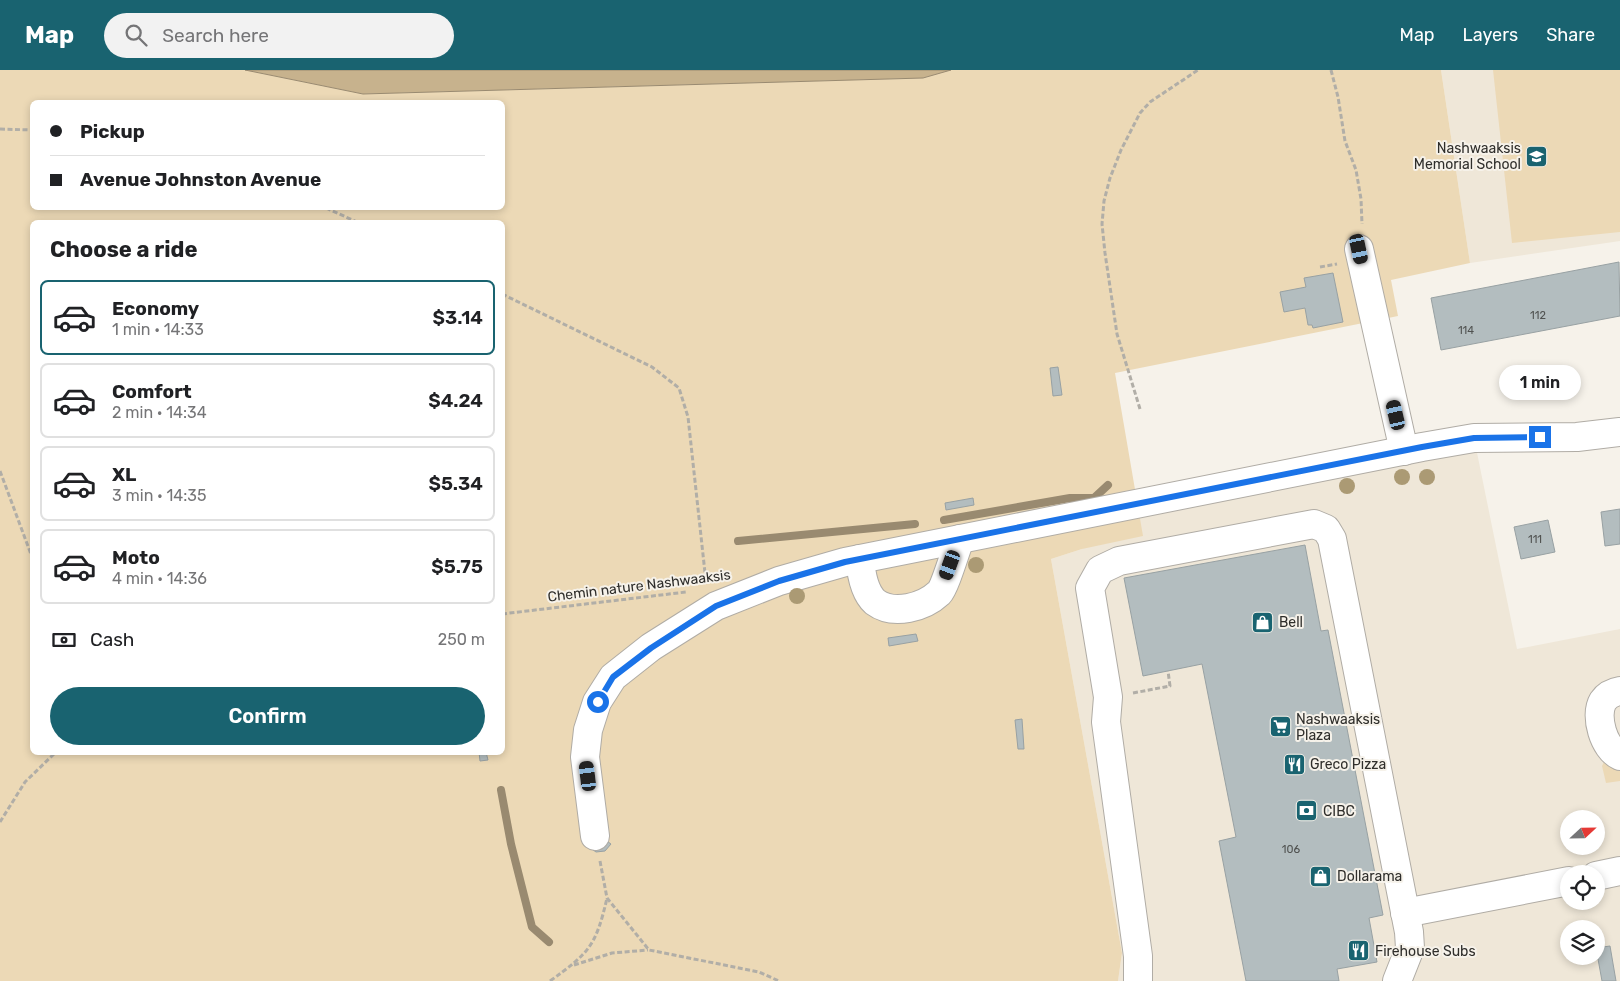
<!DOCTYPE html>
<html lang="en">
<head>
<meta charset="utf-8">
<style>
	:root { --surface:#fff; --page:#f2f2f2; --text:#202124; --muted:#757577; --line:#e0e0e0; --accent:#196370 }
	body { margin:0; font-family:Rubik,sans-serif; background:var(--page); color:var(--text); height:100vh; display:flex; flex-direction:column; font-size:19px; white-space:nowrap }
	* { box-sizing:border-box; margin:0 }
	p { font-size:16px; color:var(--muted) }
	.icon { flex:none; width:28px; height:28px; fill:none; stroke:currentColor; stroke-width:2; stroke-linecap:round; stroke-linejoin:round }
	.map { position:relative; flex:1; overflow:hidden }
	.side { position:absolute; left:30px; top:150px; width:475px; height:535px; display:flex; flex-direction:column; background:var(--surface); border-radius:8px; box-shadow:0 2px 8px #0003 }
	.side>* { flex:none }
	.top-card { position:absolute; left:30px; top:30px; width:475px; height:110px; border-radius:8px; box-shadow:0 2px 8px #0003; display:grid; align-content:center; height:110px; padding:0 20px; background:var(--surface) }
	.needle { width:32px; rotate:68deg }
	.controls { position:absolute; left:1560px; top:740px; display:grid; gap:10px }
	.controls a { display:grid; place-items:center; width:45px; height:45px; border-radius:50%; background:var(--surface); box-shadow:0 2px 8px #0003; font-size:25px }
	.end { position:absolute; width:22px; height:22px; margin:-11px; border:6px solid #1a73e8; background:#fff; box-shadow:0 0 0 2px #fff }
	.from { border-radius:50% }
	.bubble { position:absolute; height:35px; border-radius:18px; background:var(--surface); box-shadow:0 2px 8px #0003; font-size:16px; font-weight:600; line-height:35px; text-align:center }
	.car { position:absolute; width:15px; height:30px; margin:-15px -8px; border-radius:6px; box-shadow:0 0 4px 1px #0007; background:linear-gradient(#222 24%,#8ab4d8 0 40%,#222 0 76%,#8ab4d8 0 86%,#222 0) }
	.top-card b { display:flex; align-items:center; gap:18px; height:48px; font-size:19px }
	.top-card b+b { border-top:1px solid var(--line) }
	.top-card i { width:12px; height:12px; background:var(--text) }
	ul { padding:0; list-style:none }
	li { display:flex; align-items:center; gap:15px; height:75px; margin:0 10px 8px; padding:0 10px; border:2px solid var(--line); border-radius:8px }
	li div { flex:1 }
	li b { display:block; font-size:19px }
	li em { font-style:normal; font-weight:600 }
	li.active { border-color:var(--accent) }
	li>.icon { width:45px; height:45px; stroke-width:1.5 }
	h2 { padding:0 20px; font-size:22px; line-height:60px }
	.pay { display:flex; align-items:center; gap:12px; height:55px; padding:0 20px; font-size:19px }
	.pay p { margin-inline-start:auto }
	.cta { display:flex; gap:10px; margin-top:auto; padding:10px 20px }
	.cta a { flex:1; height:58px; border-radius:30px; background:var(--accent); color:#fff; font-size:20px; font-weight:600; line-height:58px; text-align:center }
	header { display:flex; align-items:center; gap:30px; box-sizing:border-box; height:70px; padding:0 25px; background:var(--accent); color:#fff }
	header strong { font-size:24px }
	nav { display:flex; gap:28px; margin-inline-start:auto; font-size:18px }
	.search { width:350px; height:45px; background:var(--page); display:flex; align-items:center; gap:12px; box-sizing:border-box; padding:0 18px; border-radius:28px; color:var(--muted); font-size:19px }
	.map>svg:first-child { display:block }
	.built { fill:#efe7d8; fill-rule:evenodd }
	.green { fill:#ecd9b6; fill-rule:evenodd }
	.water { fill:#c7b28d; stroke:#998a70 }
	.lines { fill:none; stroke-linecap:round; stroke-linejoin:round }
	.stream { stroke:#998a70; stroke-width:8 }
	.building { fill:#b3bdbf; stroke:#98a1a3 }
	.minor-casing { stroke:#b0aca5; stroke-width:30 }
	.path { stroke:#b1aea7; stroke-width:3; stroke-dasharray:5 2.5; stroke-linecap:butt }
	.minor { stroke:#fff; stroke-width:28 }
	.tree { fill:#ab9a74 }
	.route { stroke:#1a73e8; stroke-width:6 }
	.labels { text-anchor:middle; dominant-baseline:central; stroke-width:4; stroke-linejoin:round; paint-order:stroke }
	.number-label { font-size:11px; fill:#505250 }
	.poi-label { font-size:14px; fill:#2f2e2b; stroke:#f6f2ea; text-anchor:start }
	.street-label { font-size:14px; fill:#2f2e2b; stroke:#f6f2ea }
</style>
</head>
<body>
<header>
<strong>Map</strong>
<div class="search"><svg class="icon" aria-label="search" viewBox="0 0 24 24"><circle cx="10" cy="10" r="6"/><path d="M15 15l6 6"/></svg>Search here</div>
<nav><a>Map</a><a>Layers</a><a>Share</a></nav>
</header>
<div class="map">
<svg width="1620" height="911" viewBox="0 0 1620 911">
	<rect width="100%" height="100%" fill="#f6f2ea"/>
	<g class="built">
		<polygon points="1441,0 1620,0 1620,171 1470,193"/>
		<path d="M1474,368L1517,579L1620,559V911H1118L1122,883L1051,489L1082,479L1137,434ZM1569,749H1596V776H1569ZM1569,804H1596V831H1569ZM1569,859H1596V886H1569Z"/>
	</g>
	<g class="green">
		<path d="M0,0H245L363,24L923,8L951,0H1441L1470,193L1391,210L1398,246L1115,303L1143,466L1082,479L1051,489L1122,883L1118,911H0ZM32,32H502V138H32ZM32,152H502V682H32Z"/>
		<polygon points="1493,0 1620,0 1620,162 1512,173"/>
		<polygon points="1606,688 1620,694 1620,711 1606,713 1602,696"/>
	</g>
	<polygon class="water" points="245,0 951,0 923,8 363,24"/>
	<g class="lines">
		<g class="stream">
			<polyline points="944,450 1070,428 1094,428 1108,415"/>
			<polyline points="738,471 915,454"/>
			<polyline points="501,720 511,774 532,857 549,872"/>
		</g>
	</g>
	<g class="building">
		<polygon points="1619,192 1620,246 1441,280 1431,228"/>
		<polygon points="1333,203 1343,252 1313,258 1312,255 1308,255 1305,238 1284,242 1280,222 1306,217 1304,208"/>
		<polygon points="1058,297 1062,325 1053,326 1050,298"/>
		<polygon points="973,428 974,435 946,440 945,433"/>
		<polygon points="1620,439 1620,474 1605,476 1601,442"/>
		<polygon points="1548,450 1555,482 1521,489 1514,457"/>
		<polygon points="1305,475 1321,561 1328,560 1383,845 1369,848 1377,892 1337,899 1339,911 1246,911 1219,771 1236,767 1202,594 1143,606 1124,508"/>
		<polygon points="916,564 918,571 889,576 888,568"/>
		<polygon points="1022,649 1024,679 1018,679 1015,650"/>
		<polygon points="479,682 486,682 488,690 480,691"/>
		<polygon points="604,769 611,774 605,781 596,782 589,777"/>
		<polygon points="1610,876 1616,911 1602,911 1596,878"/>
	</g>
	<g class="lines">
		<defs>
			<g id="minor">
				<polyline points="1359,179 1404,381"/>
				<path d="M860,489C861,502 864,522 875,532C894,546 924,537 939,523C945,517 956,479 960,469"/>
				<path d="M1620,621C1614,622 1607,625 1603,631C1594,646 1604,679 1620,686"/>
				<polyline points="595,766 585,687 588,660 597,632 613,607 651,577 716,536 779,511 845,492 1422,377 1474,368 1577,367 1620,362"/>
				<polyline points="1596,806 1620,801"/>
				<polyline points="1405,843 1569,811"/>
				<polyline points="1138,911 1138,886 1106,652 1108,627 1090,518 1100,500 1119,491 1314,454 1326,459 1332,469 1409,862 1410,878 1397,911"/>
			</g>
		</defs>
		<use href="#minor" class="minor-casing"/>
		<g class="path">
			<polyline points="1331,0 1338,27 1345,71 1356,100 1361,129 1362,154"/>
			<polyline points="0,59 32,60"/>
			<polyline points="326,138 357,152"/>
			<polyline points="1320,197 1337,194"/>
			<polyline points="502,224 652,297 679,318 688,347 706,512"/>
			<polyline points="1140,339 1117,264 1105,183 1102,154 1104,131 1110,108 1121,80 1140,43 1150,32 1198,0"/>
			<polyline points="0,401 32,487"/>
			<polyline points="502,544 686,522"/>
			<polyline points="1133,623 1170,616 1168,601"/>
			<polyline points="0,752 25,712 56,682"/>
			<polyline points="600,791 607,828 649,880 759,902 779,911"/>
			<polyline points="574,895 612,883 648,880"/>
			<path d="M550,911C589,883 596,876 607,828"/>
		</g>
		<use href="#minor" class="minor"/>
	</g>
	<g class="tree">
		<circle cx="1402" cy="407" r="8"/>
		<circle cx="1427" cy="407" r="8"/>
		<circle cx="1347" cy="416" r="8"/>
		<circle cx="976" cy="495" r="8"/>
		<circle cx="797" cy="526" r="8"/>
	</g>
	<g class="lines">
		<polyline class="route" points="598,632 613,607 651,578 716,536 779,511 845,492 1422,377 1474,368 1540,367"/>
	</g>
	<defs>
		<symbol id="school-square" viewBox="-11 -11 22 22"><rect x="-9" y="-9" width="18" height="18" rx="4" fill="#196370" stroke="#f6f2ea"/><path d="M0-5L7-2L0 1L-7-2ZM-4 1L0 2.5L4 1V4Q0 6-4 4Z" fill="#fff"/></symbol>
		<symbol id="shop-square" viewBox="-11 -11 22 22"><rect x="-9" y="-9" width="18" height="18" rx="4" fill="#196370" stroke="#f6f2ea"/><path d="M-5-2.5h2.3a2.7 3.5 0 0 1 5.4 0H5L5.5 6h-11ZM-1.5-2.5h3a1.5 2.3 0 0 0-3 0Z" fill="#fff"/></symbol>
		<symbol id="supermarket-square" viewBox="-11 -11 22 22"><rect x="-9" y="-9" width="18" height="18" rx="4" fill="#196370" stroke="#f6f2ea"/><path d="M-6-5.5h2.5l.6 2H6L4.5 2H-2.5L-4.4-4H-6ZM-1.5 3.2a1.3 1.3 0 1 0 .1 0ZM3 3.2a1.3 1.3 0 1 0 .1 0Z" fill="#fff"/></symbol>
		<symbol id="restaurant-square" viewBox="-11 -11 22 22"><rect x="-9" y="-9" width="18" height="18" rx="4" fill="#196370" stroke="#f6f2ea"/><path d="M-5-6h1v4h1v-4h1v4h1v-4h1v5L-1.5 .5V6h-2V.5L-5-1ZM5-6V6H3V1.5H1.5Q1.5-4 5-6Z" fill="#fff"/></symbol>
		<symbol id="bank-square" viewBox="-11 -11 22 22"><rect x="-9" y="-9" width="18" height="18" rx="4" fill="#196370" stroke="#f6f2ea"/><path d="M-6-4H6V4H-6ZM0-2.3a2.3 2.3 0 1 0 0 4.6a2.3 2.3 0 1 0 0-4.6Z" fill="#fff"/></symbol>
	</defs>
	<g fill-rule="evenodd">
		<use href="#school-square" x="1524" y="74" width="25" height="25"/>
		<use href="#shop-square" x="1250" y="540" width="25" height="25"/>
		<use href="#supermarket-square" x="1268" y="644" width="25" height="25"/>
		<use href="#restaurant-square" x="1282" y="682" width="25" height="25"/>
		<use href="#bank-square" x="1294" y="728" width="25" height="25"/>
		<use href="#shop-square" x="1308" y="794" width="25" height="25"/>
		<use href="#restaurant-square" x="1346" y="868" width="25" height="25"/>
	</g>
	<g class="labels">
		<g class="number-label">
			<text x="1538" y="245">112</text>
			<text x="1466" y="260">114</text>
			<text x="1535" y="469">111</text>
			<text x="1291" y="779">106</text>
		</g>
		<g class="poi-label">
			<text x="1521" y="78" text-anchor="end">Nashwaaksis<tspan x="1521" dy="16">Memorial School</tspan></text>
			<text x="1279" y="552">Bell</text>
			<text x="1296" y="649">Nashwaaksis<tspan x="1296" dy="16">Plaza</tspan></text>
			<text x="1310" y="694">Greco Pizza</text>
			<text x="1323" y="741">CIBC</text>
			<text x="1337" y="806">Dollarama</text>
			<text x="1375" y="881">Firehouse Subs</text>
		</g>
		<g class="street-label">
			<text transform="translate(639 516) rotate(-7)">Chemin nature Nashwaaksis</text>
		</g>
	</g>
</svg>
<div class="controls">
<a><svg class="needle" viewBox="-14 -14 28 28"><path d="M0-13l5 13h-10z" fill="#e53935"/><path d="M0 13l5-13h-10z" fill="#757577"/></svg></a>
<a><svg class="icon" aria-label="locate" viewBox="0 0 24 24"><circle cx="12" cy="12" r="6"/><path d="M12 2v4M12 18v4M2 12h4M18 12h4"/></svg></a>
<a><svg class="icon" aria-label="layers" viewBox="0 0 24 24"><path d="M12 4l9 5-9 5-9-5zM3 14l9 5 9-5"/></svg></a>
</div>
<i class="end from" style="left:598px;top:632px"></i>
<i class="end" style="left:1540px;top:367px"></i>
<div class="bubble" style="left:1499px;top:295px;width:82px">1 min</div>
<i class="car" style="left:1359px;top:179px;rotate:168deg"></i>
<i class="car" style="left:1396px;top:345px;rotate:347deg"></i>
<i class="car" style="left:950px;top:495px;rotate:200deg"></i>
<i class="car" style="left:588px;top:706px;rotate:353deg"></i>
<div class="top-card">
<b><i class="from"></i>Pickup</b>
<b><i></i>Avenue Johnston Avenue</b>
</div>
<section class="side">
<h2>Choose a ride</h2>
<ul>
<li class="active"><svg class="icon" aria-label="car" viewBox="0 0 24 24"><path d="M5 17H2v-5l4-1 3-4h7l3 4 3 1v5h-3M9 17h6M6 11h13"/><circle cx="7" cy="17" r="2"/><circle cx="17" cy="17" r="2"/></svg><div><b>Economy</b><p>1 min · 14:33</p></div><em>$3.14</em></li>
<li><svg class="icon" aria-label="car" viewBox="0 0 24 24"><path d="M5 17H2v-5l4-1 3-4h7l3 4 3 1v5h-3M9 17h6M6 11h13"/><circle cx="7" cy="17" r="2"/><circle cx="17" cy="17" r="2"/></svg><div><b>Comfort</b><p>2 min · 14:34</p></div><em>$4.24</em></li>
<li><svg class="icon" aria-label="car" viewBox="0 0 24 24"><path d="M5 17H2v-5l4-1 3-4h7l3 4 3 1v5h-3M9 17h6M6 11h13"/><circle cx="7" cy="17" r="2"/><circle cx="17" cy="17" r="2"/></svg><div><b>XL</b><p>3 min · 14:35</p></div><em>$5.34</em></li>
<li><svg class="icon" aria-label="car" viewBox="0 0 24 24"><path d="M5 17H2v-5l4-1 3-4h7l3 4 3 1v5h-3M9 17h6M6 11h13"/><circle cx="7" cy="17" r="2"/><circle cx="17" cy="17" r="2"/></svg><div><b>Moto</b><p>4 min · 14:36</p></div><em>$5.75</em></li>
</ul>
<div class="pay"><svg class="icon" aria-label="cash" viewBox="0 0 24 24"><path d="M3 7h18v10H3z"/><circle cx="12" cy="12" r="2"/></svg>Cash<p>250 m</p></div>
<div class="cta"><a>Confirm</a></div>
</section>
</div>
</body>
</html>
